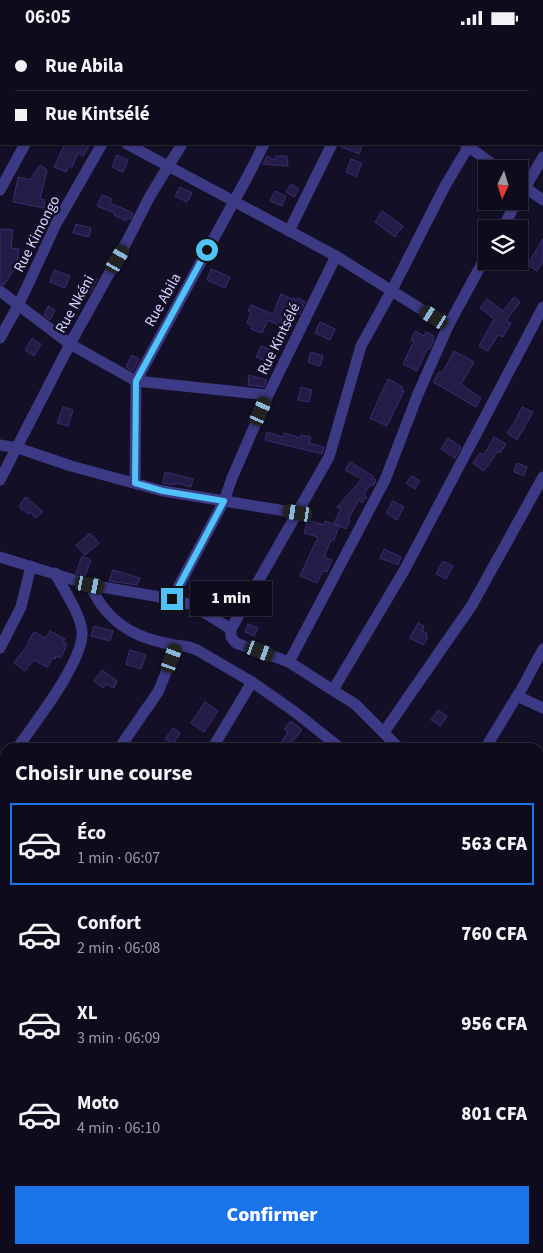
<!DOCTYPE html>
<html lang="fr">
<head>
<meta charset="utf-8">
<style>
	:root { --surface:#0e0b1c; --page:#1c1929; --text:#f1f3f6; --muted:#9b9ba3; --line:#2e2b3b; --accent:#1a73e8 }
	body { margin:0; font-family:"Source Sans 3",sans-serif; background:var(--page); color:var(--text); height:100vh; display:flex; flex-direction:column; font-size:19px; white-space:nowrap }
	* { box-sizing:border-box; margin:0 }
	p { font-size:16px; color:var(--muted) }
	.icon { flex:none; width:28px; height:28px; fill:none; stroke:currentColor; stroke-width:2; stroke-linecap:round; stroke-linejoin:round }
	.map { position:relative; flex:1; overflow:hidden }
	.details { position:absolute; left:0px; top:708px; width:544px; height:511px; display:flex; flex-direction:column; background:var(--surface); border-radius:15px 15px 0 0; box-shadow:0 1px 4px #0004,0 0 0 1px var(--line) }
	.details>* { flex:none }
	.top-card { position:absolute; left:0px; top:0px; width:544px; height:110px; box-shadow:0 1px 4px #0004,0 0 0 1px var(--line); display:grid; align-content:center; height:110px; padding:0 15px; background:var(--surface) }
	.needle { width:32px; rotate:184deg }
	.buttons { position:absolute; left:478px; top:125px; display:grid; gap:10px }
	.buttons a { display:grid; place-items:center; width:50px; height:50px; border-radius:0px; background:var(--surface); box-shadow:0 1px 4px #0004,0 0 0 1px var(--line); font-size:25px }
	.end { position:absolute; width:22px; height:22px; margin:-11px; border:6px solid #4fc3f7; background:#111; box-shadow:0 0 0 2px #111 }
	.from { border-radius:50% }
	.bubble { position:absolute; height:35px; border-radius:0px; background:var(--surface); box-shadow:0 1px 4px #0004,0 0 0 1px var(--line); font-size:16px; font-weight:800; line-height:35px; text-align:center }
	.car { position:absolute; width:15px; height:30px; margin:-15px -8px; border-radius:6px; box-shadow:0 0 4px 1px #0007; background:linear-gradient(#222 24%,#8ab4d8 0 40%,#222 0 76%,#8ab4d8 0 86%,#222 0) }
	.top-card b { display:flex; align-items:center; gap:18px; height:48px; font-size:19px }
	.top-card b+b { border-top:1px solid var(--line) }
	.top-card i { width:12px; height:12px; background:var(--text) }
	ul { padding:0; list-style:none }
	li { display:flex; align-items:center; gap:15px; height:82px; margin:0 10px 8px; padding:0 5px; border:2px solid transparent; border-radius:0px }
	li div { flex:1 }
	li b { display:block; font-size:19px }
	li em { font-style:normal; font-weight:800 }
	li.active { border-color:var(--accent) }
	li>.icon { width:45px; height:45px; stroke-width:1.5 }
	h2 { padding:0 15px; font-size:22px; line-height:60px }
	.cta { display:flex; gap:10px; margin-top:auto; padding:10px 15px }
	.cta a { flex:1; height:58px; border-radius:0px; background:var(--accent); color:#fff; font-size:20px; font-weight:800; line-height:58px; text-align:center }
	.status { display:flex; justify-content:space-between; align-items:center; height:35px; padding:0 25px; background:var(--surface); direction:ltr }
	.status svg { height:14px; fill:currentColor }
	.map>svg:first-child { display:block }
	.building { fill:#241b47; stroke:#3b2d73 }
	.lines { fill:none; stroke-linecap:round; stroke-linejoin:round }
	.street { stroke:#3d3a85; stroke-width:11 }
	.route { stroke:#4fc3f7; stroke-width:6 }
	.labels { text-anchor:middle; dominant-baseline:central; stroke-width:5; stroke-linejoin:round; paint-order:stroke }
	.street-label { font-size:15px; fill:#d9d4ff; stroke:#130f26 }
</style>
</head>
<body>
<div class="status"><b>06:05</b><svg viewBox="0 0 49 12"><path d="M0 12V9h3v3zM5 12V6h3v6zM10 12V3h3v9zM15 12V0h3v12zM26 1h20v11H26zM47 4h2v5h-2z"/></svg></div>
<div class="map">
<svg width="543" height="1218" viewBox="0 0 543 1218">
	<rect width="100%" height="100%" fill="#130f26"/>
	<g class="building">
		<polygon points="65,109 90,109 83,121 78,118 72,132 69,131 66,137 54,132"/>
		<polygon points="339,109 363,109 359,119 339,111"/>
		<polygon points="117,120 128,125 123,137 112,132"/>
		<polygon points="267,121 276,125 276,121 287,121 288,131 263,129"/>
		<polygon points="351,124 362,128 356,142 346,137"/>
		<polygon points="40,130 47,135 40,164 45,165 44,173 13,167 18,142 30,145"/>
		<polygon points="291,149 299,154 294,162 286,157"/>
		<polygon points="180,152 192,158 187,167 175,161"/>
		<polygon points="275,156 286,161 282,171 270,166"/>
		<polygon points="102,160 112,164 110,168 133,178 130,184 127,183 126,186 114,180 115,178 97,171"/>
		<polygon points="382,176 403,191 395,202 375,187"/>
		<polygon points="76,189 91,193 89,202 73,198"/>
		<polygon points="0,194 13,195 11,213 19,214 16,232 4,250 0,249"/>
		<polygon points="543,204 543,227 537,236 527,230"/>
		<polygon points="211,234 230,242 225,253 207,245"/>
		<polygon points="54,235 70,241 65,253 50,247"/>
		<polygon points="88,241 97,244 90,258 82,255"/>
		<polygon points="281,259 292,264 293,263 297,265 298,263 305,267 299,280 291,275 282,292 268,285 262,298 251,294 252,291 247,288 251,277 248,276 251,270 273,279"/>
		<polygon points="514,262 520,267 506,286 511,288 503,302 498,300 488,316 479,311 494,284 480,273 487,264 503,276"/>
		<polygon points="48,271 55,275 50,285 44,280"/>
		<polygon points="320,287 335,294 330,305 315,298"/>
		<polygon points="415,296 424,301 426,297 434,301 433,303 434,304 430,314 428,313 417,336 403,329 414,306 411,305"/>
		<polygon points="32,303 41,309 34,321 25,315"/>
		<polygon points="261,311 270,315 265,326 256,322"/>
		<polygon points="454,316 474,327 461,349 481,363 476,372 433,347 439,337 442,338"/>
		<polygon points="311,317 323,321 320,331 308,327"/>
		<polygon points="132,320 139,324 133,336 126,332"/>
		<polygon points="249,340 267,345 264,352 248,350"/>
		<polygon points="388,344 403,352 401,355 404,356 387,391 370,383"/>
		<polygon points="301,352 312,355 309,367 298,365"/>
		<polygon points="63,372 73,375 68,391 57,388"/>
		<polygon points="522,372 533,377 517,405 507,398 518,382 517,382"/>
		<polygon points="267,397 283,402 284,398 301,403 301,400 311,402 309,408 324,412 322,419 265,405"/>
		<polygon points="494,402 506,409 500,418 498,416 484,436 473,428 480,418 484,420"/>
		<polygon points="448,403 461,412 455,423 441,414"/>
		<polygon points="350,427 373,441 372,442 376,445 373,451 371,449 364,459 367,462 362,468 359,465 348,484 350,485 346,494 334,488 341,474 337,472 362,444 345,435"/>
		<polygon points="517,428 527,432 524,441 514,437"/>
		<polygon points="165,437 193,444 191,452 175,448 174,450 163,448"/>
		<polygon points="412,441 420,446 415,454 406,448"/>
		<polygon points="26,462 43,477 35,483 30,477 28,479 20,473 20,469"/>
		<polygon points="393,466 404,472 397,485 386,478"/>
		<polygon points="308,485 324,490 325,486 339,491 334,505 331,505 324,522 332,525 327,537 323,536 317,548 300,541 318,502 304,498"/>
		<polygon points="90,498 99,508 85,520 76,510"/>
		<polygon points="384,514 401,522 398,530 380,523"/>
		<polygon points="82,521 91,525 85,541 76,538"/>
		<polygon points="443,526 453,531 446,544 436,539"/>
		<polygon points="113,535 140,543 137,550 109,546"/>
		<polygon points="216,556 231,562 223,580 209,571"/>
		<polygon points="418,588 424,591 422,596 427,598 426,601 428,602 423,610 410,603"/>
		<polygon points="248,589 258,593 254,601 245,597"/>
		<polygon points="94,591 113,596 110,606 91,601"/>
		<polygon points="50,596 65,604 63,607 67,609 61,623 56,621 55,624 53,623 47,632 34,625 25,636 14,628 29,608 28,607 34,597 46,603"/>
		<polygon points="130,615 146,620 141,634 126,629"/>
		<polygon points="102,635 117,646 114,653 106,649 103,653 94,646"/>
		<polygon points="205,667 218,676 204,697 191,688"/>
		<polygon points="438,675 447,681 440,691 431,685"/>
		<polygon points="291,686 302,695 288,712 278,712 288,697 284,694"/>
		<polygon points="173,693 180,698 173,709 165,704"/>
	</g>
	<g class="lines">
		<g class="street">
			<polyline points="6,1 6,0"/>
			<polyline points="82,1 83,0"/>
			<polyline points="160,1 161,0"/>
			<polyline points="242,1 243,0"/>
			<polyline points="314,1 315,0"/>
			<polyline points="385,1 386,0"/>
			<polyline points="457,1 457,0"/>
			<polyline points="530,1 530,0"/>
			<polyline points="0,11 1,9"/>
			<polyline points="0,24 1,25"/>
			<polyline points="127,109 336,221 448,291"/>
			<polyline points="465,109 499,134"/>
			<polyline points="519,148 543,165"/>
			<polyline points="0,155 25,109"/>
			<polyline points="519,163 543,122"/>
			<polyline points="502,194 517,166"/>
			<polyline points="289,196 332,109"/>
			<polyline points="0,256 70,309 136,346 268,360"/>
			<polyline points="0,303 19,269 56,189 102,109"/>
			<polyline points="0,410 18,413 71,431 163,456 298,478"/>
			<polyline points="0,445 70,309 125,210 150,161 182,109"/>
			<polyline points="135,448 136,346 250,137 264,109"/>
			<polyline points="0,522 90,550 172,564 199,572 205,578 231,594"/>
			<path d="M90,550C110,594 144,607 189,612L197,615L252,647L295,677L339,712"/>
			<polyline points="172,564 224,466 232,443 268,360 336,221"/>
			<polyline points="0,613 21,572 31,531"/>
			<polyline points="289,627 385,445 418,359 448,291 486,221"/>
			<polyline points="333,655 405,534 543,272"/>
			<polyline points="517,661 543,673"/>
			<polyline points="384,697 472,570 543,442"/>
			<path d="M18,712C35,688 84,625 82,597C81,579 63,554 55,538"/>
			<polyline points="120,712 158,657 177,611"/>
			<polyline points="213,712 252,647"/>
			<polyline points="398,712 355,669 342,661 289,627 236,608 231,602 231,594 329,422 361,311 392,255 445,151 470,109"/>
			<polyline points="486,712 522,653 543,614"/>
			<polyline points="0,739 5,731"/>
			<polyline points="539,783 543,785"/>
			<polyline points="0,886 5,879"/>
			<polyline points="539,895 543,899"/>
			<polyline points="0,1033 5,1026"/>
			<polyline points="539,1092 543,1087"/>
			<polyline points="0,1146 5,1140"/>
			<polyline points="539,1205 543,1200"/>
			<polyline points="72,1214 76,1218"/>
			<polyline points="385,1214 387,1218"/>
			<polyline points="148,1218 152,1214"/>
			<polyline points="260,1218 263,1214"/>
			<polyline points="355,1218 361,1214"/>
			<polyline points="405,1218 411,1214"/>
			<polyline points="526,1218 530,1214"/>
		</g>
	</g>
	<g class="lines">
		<polyline class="route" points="172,564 224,466 163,456 135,448 136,346 207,215"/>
	</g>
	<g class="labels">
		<g class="street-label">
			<text transform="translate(37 199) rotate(-63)">Rue Kimongo</text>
			<text transform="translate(163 265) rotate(-61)">Rue Abila</text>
			<text transform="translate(75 269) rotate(-61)">Rue Nkéni</text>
			<text transform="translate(279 304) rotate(-64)">Rue Kintsélé</text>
		</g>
	</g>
</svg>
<div class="buttons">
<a><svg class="needle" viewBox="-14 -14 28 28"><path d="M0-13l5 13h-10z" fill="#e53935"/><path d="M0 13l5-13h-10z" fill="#9b9ba3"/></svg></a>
<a><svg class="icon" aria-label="layers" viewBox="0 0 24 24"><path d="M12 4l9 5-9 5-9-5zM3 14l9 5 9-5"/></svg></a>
</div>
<i class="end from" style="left:207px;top:215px"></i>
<i class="end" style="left:172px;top:564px"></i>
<div class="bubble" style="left:190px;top:546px;width:82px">1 min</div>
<i class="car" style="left:118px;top:224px;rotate:30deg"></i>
<i class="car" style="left:434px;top:282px;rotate:303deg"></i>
<i class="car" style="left:261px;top:376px;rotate:24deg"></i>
<i class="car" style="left:298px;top:478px;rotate:279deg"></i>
<i class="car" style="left:90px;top:550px;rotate:101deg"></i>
<i class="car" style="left:260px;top:616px;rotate:111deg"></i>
<i class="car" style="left:172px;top:623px;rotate:20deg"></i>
<div class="top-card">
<b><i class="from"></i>Rue Abila</b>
<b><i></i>Rue Kintsélé</b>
</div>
<section class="details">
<h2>Choisir une course</h2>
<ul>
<li class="active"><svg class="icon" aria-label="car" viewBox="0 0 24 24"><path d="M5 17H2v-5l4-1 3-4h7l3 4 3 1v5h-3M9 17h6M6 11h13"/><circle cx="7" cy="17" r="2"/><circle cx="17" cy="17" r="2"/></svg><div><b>Éco</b><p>1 min · 06:07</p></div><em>563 CFA</em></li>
<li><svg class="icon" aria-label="car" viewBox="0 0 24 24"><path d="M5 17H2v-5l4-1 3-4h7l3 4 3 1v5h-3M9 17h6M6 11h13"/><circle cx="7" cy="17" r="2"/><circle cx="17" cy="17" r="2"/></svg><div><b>Confort</b><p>2 min · 06:08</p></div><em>760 CFA</em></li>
<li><svg class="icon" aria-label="car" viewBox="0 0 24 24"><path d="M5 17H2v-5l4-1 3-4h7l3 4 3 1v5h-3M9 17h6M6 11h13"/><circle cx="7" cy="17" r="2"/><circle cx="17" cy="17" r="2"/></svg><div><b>XL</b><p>3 min · 06:09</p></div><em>956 CFA</em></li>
<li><svg class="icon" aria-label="car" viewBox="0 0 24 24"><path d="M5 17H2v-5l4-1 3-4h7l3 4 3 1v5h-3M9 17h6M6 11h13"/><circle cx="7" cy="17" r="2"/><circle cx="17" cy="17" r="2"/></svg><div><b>Moto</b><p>4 min · 06:10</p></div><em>801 CFA</em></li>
</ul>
<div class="cta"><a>Confirmer</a></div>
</section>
</div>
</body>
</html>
